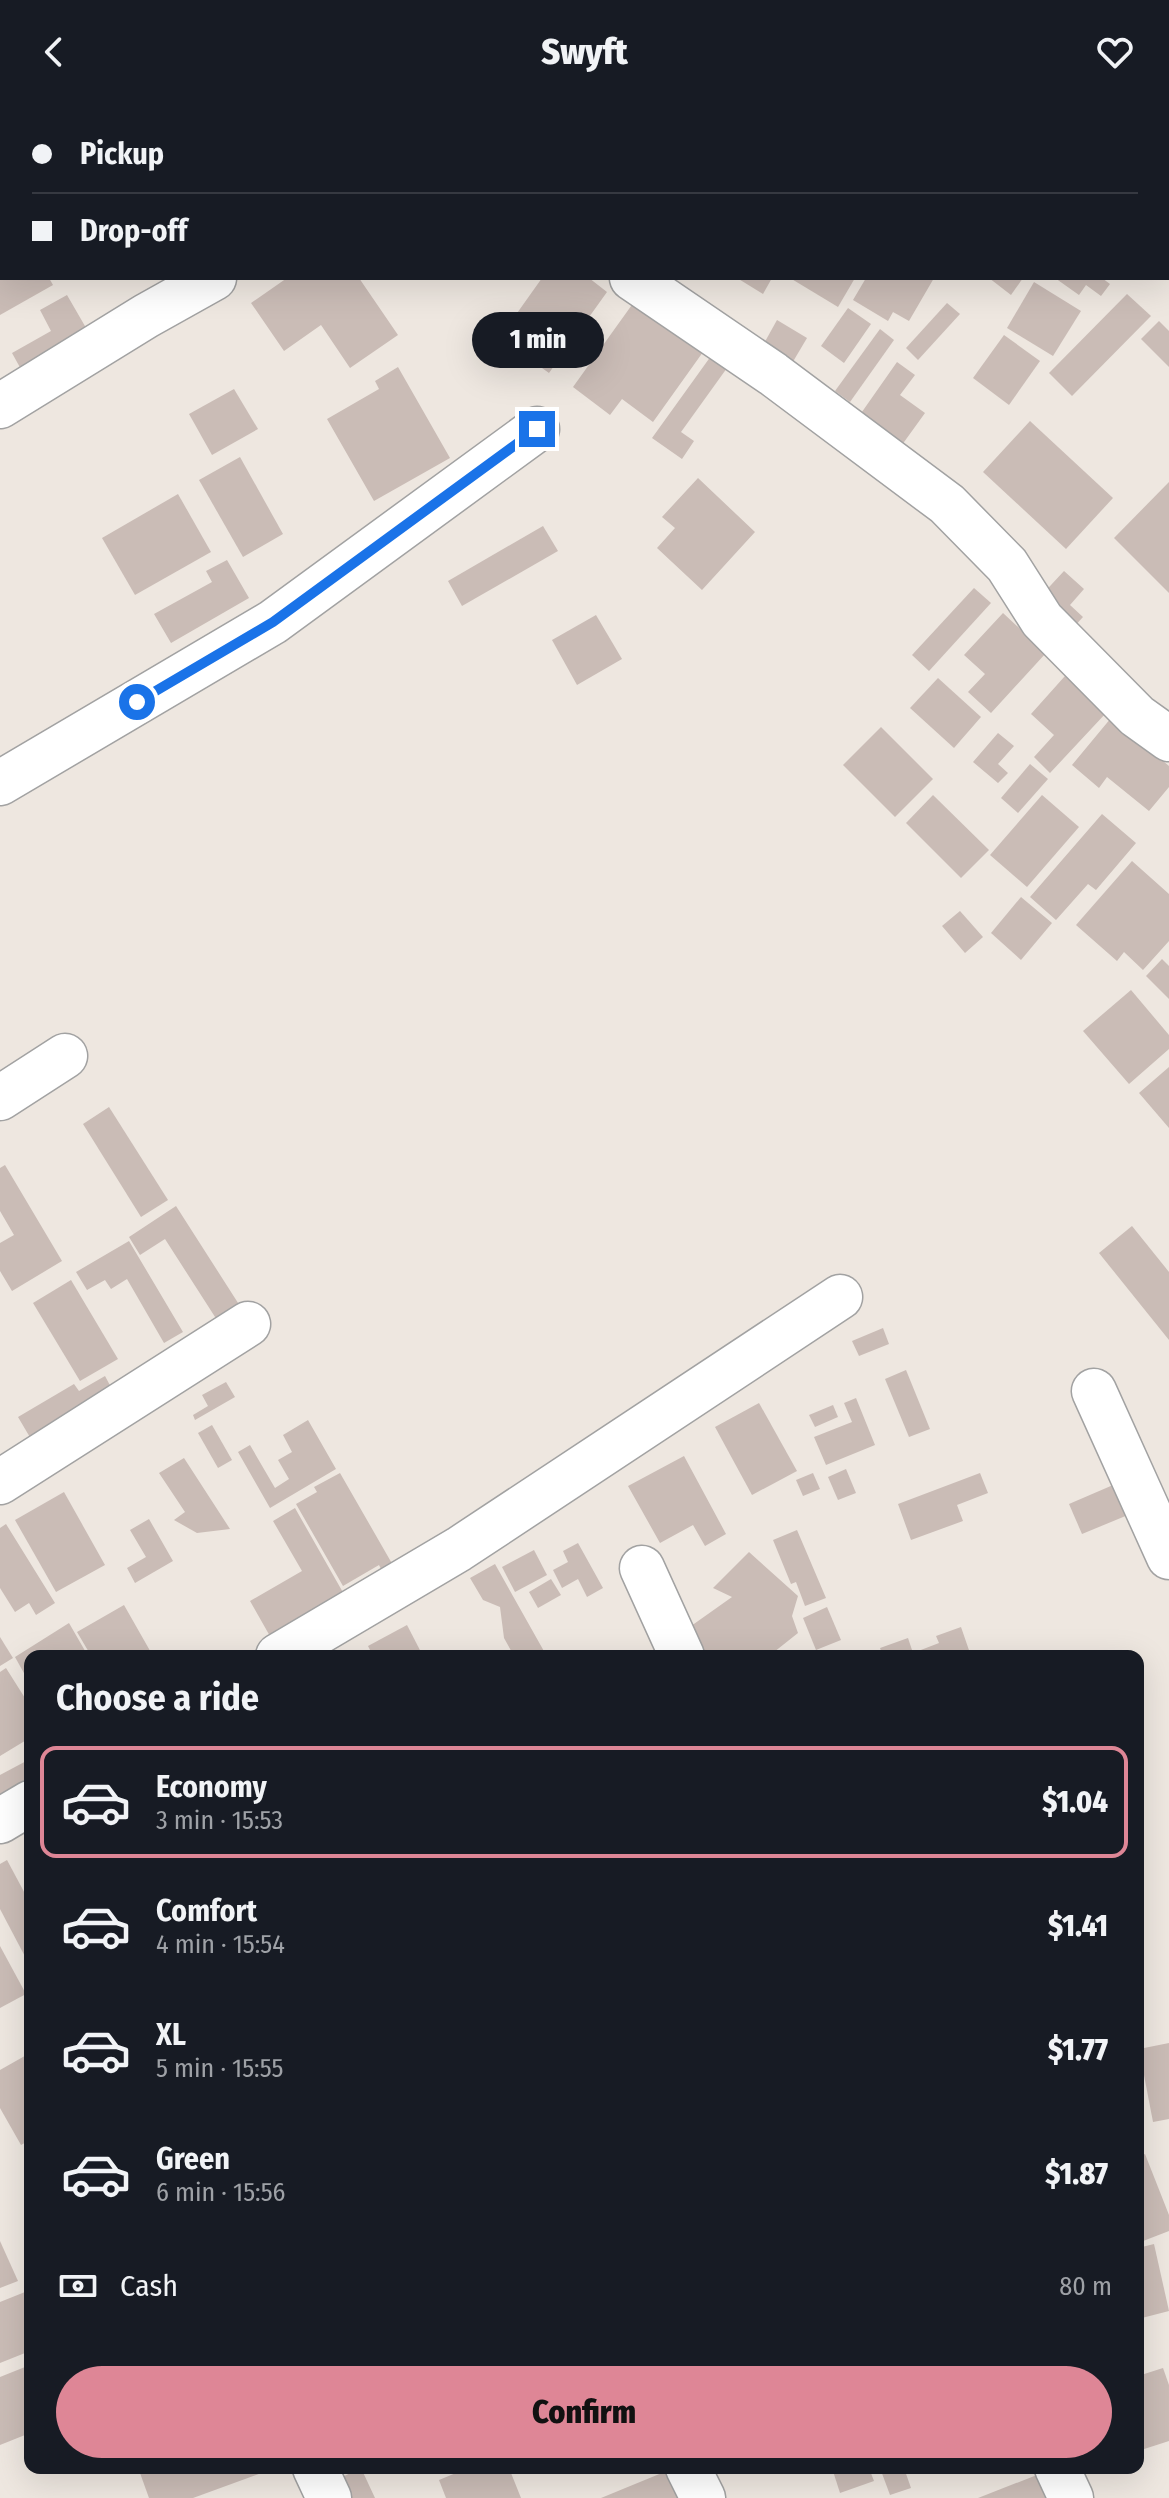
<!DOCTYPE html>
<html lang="en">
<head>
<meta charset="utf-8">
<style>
	:root { --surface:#171b24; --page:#242831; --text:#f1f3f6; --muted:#9ea1a6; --line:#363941; --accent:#de8696 }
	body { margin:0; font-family:"Fira Sans Condensed",sans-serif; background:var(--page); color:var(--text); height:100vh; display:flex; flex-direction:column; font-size:30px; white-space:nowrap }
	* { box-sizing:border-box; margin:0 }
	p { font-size:26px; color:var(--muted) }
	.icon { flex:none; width:44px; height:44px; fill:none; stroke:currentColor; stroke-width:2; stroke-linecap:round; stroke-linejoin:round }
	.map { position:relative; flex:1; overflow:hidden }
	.side { position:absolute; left:24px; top:1546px; width:1120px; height:824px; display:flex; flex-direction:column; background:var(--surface); border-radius:16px; box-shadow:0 8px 32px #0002 }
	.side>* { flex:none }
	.guide { position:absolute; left:0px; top:0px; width:1170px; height:176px; box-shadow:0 8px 32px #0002; display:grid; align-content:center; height:176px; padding:0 32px; background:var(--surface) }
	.end { position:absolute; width:36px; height:36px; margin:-18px; border:10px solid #1a73e8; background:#fff; box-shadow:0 0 0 4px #fff }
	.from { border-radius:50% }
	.bubble { position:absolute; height:56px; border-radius:28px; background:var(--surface); box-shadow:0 8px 32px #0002; font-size:26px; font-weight:800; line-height:56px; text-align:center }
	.guide b { display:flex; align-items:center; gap:28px; height:76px; font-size:30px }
	.guide b+b { border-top:2px solid var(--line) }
	.guide i { width:20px; height:20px; background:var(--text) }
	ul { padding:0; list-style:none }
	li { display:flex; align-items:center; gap:24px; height:112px; margin:0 16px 12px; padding:0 16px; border:4px solid transparent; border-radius:16px }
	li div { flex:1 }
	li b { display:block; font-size:30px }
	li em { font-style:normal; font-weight:800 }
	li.current { border-color:var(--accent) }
	li>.icon { width:72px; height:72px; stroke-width:1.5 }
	h2 { padding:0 32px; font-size:36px; line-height:96px }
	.pay { display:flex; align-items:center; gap:20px; height:88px; padding:0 32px; font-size:30px }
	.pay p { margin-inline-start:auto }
	.primary-button { display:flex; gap:16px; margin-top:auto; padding:16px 32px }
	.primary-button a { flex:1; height:92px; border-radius:48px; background:var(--accent); color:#111; font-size:32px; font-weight:800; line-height:92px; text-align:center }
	header { display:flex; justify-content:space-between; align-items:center; height:104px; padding:0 32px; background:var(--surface); font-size:36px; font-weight:800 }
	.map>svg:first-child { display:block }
	.building { fill:#cabcb6 }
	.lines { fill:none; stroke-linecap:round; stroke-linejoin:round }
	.minor-casing { stroke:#a2a2a2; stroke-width:47 }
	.minor { stroke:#fff; stroke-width:44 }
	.route { stroke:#1a73e8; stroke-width:10 }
</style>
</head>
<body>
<header><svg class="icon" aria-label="back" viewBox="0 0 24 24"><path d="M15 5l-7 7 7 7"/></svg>Swyft<svg class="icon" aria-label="heart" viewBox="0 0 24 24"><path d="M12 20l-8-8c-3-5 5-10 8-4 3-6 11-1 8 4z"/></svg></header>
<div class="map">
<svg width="1169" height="2394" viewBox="0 0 1169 2394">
	<rect width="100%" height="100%" fill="#eee7e0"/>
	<g class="building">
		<polygon points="0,174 49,174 53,181 0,211"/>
		<polygon points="287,174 359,174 398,231 350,264 321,221 284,247 251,199"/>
		<polygon points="542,174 589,174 607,188 549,269 507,239 523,218 515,212"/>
		<polygon points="737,174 772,174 763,190"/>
		<polygon points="790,174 855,174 838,203"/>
		<polygon points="866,174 934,174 909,217 893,208 888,217 853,196"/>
		<polygon points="989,174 1023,174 1011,191"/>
		<polygon points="1055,174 1102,174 1110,180 1101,192 1086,181 1079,191"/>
		<polygon points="1034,178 1081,207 1053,252 1007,224"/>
		<polygon points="1127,190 1151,212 1072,292 1049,269"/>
		<polygon points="67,191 89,229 22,267 12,249 51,227 40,206"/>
		<polygon points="634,198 703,248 653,318 622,295 610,311 573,283"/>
		<polygon points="947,199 960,210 918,256 906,244"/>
		<polygon points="848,204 871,220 844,259 821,242"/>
		<polygon points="777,216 807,234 791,261 762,243"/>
		<polygon points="1159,217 1169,227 1169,263 1141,235"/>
		<polygon points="880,225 894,236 850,298 835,287"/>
		<polygon points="1004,231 1040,257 1009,301 973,274"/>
		<polygon points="711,252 727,264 681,328 694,337 682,355 652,334"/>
		<polygon points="897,258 915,271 900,291 925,309 899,345 857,315"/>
		<polygon points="398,263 450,354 374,397 327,315 379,285 375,277"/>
		<polygon points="234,285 258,325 212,351 189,310"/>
		<polygon points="1030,317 1113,394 1066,445 983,368"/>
		<polygon points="240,353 283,430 243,453 199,376"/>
		<polygon points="698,374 755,428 702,486 657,444 675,424 662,413"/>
		<polygon points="1169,378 1169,489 1114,434"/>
		<polygon points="178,390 211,448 135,491 102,434"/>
		<polygon points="543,422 558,447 462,502 448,477"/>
		<polygon points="227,456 249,494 171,539 154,510 212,478 206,467"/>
		<polygon points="1064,467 1084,485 1070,501 1083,513 1071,526 1038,495"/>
		<polygon points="974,484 991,499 929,567 912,551"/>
		<polygon points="1003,509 1046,549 991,609 968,588 985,570 964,551"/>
		<polygon points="596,511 622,555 577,581 552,536"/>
		<polygon points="1065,572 1106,609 1050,669 1034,653 1054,631 1031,610"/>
		<polygon points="938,574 981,613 954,644 910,604"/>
		<polygon points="1111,614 1169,662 1169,683 1149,707 1107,673 1099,684 1072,661"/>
		<polygon points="881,623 933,675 895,713 843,661"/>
		<polygon points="998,629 1014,642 998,660 1008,669 998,679 973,658"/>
		<polygon points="1030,660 1048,675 1018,709 1001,694"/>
		<polygon points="933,691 989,746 961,774 906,719"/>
		<polygon points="1042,691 1079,723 1027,783 990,751"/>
		<polygon points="1102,710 1136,739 1096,786 1088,780 1056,816 1030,793"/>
		<polygon points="1132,757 1169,790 1169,837 1143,866 1124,848 1117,857 1076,821"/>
		<polygon points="1021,793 1052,819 1021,856 991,829"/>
		<polygon points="960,807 983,833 965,849 942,822"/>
		<polygon points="1162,855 1169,862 1169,895 1146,872"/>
		<polygon points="1131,886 1169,931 1169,945 1129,980 1083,927"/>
		<polygon points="1169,963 1169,1024 1139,989"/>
		<polygon points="109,1003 168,1096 141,1113 83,1020"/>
		<polygon points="5,1061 62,1157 12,1187 0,1167 0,1139 14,1131 0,1107 0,1064"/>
		<polygon points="176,1102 240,1202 217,1216 165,1135 140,1151 129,1133"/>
		<polygon points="1132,1122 1169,1168 1169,1236 1099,1149"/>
		<polygon points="129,1137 183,1228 164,1239 127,1175 111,1185 105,1176 87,1186 76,1168"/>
		<polygon points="71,1176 118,1255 80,1277 33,1199"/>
		<polygon points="883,1224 889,1240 859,1252 852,1237"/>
		<polygon points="906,1266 930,1325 909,1333 885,1275"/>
		<polygon points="105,1272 113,1287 31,1335 18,1313 74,1280 79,1287"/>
		<polygon points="226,1278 235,1293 195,1316 193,1311 208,1302 202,1291"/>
		<polygon points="856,1294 875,1341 826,1361 814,1333 852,1318 844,1299"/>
		<polygon points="759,1299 797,1367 752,1391 715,1323"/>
		<polygon points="833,1301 838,1313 815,1323 809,1311"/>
		<polygon points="308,1316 336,1365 270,1404 238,1348 250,1341 275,1384 289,1375 278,1356 292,1348 283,1331"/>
		<polygon points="212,1321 232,1356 218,1364 198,1329"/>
		<polygon points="684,1352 726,1430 705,1442 693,1421 660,1439 628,1382"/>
		<polygon points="184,1354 230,1425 197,1429 174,1416 185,1408 159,1369"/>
		<polygon points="846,1365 856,1389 838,1396 828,1373"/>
		<polygon points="340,1369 394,1463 383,1469 379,1461 343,1482 296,1400 317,1388 314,1383"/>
		<polygon points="813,1369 820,1385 803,1392 796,1376"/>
		<polygon points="980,1369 988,1389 957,1401 963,1417 911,1436 898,1400"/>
		<polygon points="1127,1375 1140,1406 1082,1430 1069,1400"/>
		<polygon points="64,1388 105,1461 56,1488 15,1416"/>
		<polygon points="295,1404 349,1499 275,1541 250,1497 302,1467 273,1417"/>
		<polygon points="149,1415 173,1457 135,1479 127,1464 146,1453 130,1426"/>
		<polygon points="6,1420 55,1499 36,1511 29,1499 15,1508 0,1484 0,1424"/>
		<polygon points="797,1426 826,1494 805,1502 796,1478 791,1480 773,1436"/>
		<polygon points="578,1439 603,1484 587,1493 578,1475 562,1484 553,1466 568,1458 563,1447"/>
		<polygon points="534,1446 547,1471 515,1488 502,1463"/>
		<polygon points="749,1448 798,1492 792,1512 798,1529 769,1552 710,1552 684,1527 732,1493 713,1484"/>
		<polygon points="495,1460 545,1549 540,1552 514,1552 504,1534 500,1503 483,1496 470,1474"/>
		<polygon points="551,1475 561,1491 538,1504 529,1488"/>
		<polygon points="124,1501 153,1552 110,1552 107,1546 97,1551 94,1547 90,1550 77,1528"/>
		<polygon points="827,1503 841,1536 816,1546 803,1514"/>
		<polygon points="69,1519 88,1552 30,1552 30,1580 15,1553"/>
		<polygon points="407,1521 423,1552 373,1552 368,1542"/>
		<polygon points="961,1523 971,1552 883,1552 880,1544 908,1534 913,1549 939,1539 936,1532"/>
		<polygon points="0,1533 13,1554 0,1562"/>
		<polygon points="6,1564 30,1602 30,1638 28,1635 0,1652 0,1568"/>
		<polygon points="30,1655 30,1687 0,1702 0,1671"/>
		<polygon points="7,1756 30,1799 30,1862 0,1805 0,1760"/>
		<polygon points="0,1842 26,1890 0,1904"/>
		<polygon points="1169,1939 1169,2015 1153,2018 1139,1945"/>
		<polygon points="30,1949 30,2036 21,2041 0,2004 0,1966"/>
		<polygon points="1145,2050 1169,2111 1169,2127 1138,2139 1140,2111 1138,2053"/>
		<polygon points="0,2137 18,2177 0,2184"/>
		<polygon points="1154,2140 1169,2207 1138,2215 1138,2144"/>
		<polygon points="25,2188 30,2200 30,2247 0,2259 0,2198"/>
		<polygon points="30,2261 30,2329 0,2341 0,2273"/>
		<polygon points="1163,2264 1169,2281 1169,2337 1138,2347 1138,2272"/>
		<polygon points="153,2364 275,2364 193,2394 149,2394 140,2369"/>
		<polygon points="361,2364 375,2394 347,2394 338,2375"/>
		<polygon points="468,2364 509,2364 521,2394 446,2394 439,2376"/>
		<polygon points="674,2364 687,2394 601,2394"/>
		<polygon points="832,2364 869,2364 874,2377 840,2389"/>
		<polygon points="880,2364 904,2364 911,2384 890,2391"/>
		<polygon points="1047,2367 1058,2394 978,2394"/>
	</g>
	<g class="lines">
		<defs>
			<g id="minor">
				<polyline points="379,0 382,2"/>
				<polyline points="632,174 773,270 947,400 1007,461 1042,516 1137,612 1169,635"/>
				<polyline points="0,302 146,212 214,174"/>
				<polyline points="0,679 273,518 537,325"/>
				<polyline points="0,994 65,952"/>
				<polyline points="1094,1287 1169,1453"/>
				<polyline points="0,1378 248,1220"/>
				<polyline points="642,1464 682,1552"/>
				<polyline points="278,1552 459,1445 840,1193"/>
				<polyline points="0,1717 30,1699"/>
				<polyline points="315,2364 329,2394"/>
				<polyline points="688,2364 703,2394"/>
				<polyline points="1057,2364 1071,2394"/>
			</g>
		</defs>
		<use href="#minor" class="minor-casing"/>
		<use href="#minor" class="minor"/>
	</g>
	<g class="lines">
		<polyline class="route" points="137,598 273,518 537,325"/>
	</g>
</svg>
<i class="end from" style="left:137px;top:598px"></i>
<i class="end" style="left:537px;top:325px"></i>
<div class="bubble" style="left:472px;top:208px;width:132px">1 min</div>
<div class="guide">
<b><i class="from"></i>Pickup</b>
<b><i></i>Drop-off</b>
</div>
<section class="side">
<h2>Choose a ride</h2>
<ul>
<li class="current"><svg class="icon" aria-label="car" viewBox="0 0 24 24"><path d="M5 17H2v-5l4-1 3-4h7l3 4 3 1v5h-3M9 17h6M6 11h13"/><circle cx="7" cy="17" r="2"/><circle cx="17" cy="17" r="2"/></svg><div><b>Economy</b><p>3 min · 15:53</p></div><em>$1.04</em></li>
<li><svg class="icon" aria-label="car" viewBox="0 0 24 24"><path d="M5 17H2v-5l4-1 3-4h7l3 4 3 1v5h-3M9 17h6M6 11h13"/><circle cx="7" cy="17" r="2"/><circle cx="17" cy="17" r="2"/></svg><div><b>Comfort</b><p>4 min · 15:54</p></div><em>$1.41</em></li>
<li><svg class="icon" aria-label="car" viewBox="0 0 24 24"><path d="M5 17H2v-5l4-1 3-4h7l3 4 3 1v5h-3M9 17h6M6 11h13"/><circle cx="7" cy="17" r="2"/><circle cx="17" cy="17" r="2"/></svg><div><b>XL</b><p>5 min · 15:55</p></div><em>$1.77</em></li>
<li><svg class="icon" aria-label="car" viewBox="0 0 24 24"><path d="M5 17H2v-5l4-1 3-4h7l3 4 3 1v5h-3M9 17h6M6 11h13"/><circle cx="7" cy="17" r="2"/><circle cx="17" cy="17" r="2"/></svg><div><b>Green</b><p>6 min · 15:56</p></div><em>$1.87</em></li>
</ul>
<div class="pay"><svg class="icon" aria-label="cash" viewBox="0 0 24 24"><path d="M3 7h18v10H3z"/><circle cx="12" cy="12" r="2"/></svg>Cash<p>80 m</p></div>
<div class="primary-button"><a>Confirm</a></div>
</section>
</div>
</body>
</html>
